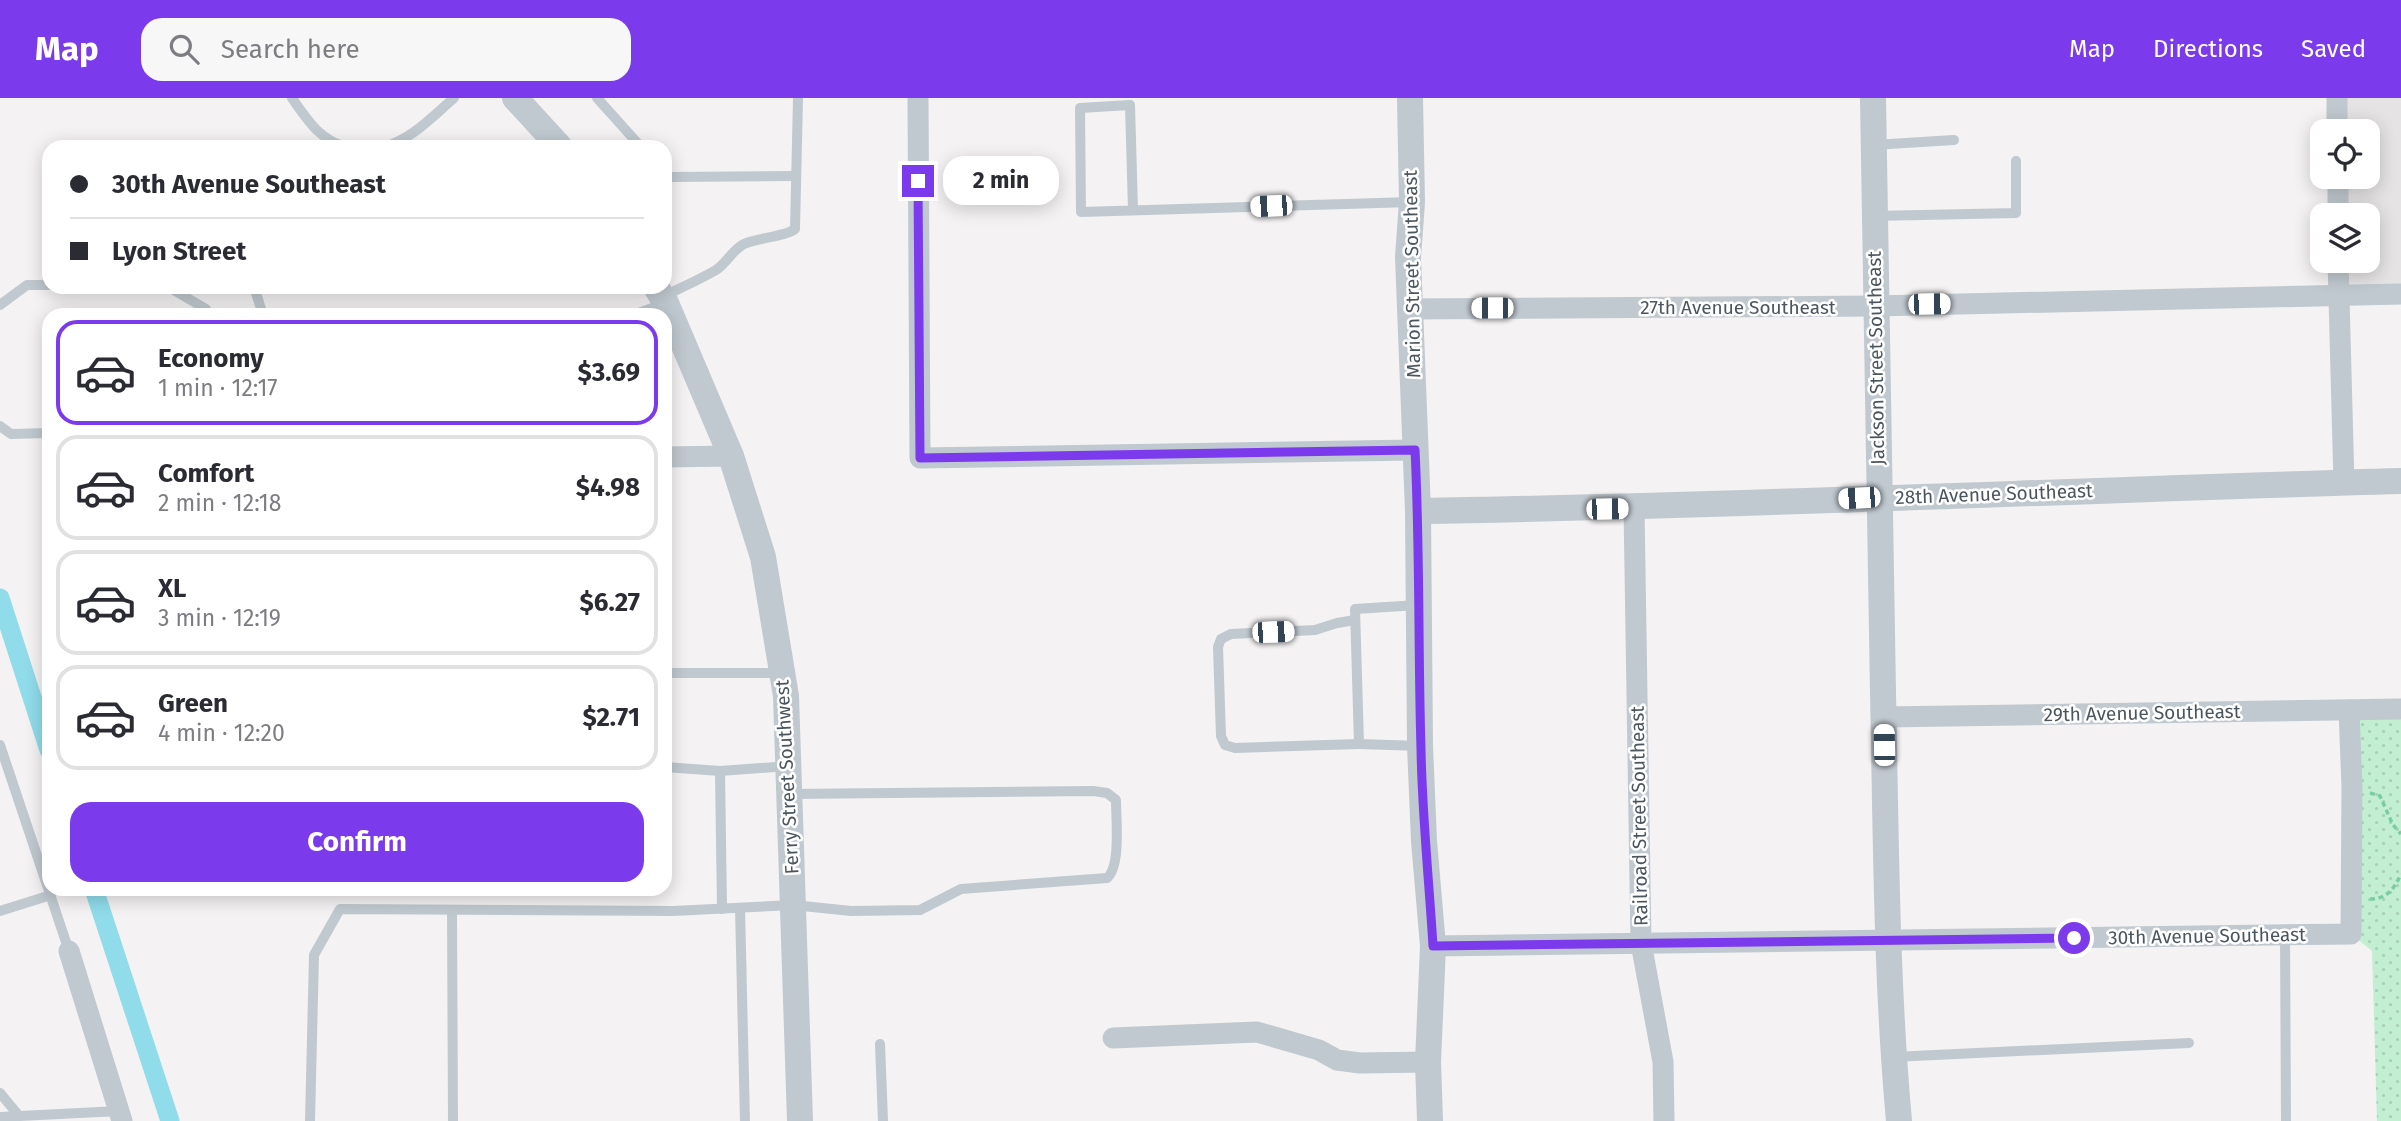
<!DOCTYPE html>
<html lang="en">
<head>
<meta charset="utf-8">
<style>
	:root { --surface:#fff; --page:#f7f7f7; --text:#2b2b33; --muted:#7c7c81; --line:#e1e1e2; --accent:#7c3aed }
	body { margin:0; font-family:"Fira Sans",sans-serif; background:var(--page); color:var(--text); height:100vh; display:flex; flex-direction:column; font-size:26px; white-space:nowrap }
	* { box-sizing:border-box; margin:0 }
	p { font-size:23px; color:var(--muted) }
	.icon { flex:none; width:38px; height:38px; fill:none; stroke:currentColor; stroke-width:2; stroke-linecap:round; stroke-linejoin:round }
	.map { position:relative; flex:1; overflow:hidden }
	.drawer { position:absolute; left:42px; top:210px; width:630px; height:588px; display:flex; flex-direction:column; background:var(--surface); border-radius:21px; box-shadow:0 4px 18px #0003 }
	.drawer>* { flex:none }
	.banner { position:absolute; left:42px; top:42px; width:630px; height:154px; border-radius:21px; box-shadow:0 4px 18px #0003; display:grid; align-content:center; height:154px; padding:0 28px; background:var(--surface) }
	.fabs { position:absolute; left:2310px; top:21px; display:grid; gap:14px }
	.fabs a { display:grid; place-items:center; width:70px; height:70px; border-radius:14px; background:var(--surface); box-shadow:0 4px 18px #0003; font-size:35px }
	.end { position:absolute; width:32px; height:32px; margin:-16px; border:9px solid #7c3aed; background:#fff; box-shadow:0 0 0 4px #fff }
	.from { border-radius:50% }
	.bubble { position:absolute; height:49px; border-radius:21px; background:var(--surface); box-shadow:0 4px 18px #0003; font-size:23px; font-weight:700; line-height:49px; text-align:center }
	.car { position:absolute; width:21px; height:42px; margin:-21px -10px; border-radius:9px; box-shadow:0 0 5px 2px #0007; background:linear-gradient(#fff 24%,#345 0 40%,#fff 0 76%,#345 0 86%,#fff 0) }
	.banner b { display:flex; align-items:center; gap:24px; height:66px; font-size:26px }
	.banner b+b { border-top:2px solid var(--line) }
	.banner i { width:18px; height:18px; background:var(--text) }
	ul { padding:12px 0 0; list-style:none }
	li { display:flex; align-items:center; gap:21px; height:105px; margin:0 14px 10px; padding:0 14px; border:4px solid var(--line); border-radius:21px }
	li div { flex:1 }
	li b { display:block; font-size:26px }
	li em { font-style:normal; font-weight:700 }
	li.on { border-color:var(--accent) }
	li>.icon { width:63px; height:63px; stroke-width:1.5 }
	.primary-button { display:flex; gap:14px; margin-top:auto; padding:14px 28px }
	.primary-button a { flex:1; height:80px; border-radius:21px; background:var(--accent); color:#fff; font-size:28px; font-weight:700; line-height:80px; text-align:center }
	header { display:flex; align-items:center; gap:42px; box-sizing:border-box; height:98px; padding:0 35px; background:var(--accent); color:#fff }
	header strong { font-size:33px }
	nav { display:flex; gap:38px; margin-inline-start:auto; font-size:24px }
	.search { width:490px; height:63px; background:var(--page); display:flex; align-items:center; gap:18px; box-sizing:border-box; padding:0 24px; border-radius:21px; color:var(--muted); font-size:26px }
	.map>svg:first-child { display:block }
	.education { fill:#e5e3e4 }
	.park { fill:url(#park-dots) }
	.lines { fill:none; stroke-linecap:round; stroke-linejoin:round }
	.canal { stroke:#90dceb; stroke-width:19 }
	.path { stroke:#7acda1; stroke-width:3.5; stroke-dasharray:5 3.5; stroke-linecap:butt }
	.service { stroke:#c0c9d0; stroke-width:10 }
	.minor { stroke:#c0c9d0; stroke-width:21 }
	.tertiary { stroke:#c0c9d0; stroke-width:26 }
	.route { stroke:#7c3aed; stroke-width:9 }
	.labels { text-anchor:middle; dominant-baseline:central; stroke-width:5; stroke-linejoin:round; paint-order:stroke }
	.street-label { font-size:19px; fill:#4a565f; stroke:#fff }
</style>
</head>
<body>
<header>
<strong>Map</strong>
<div class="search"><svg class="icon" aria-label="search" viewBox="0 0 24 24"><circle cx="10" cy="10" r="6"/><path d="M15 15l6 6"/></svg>Search here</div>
<nav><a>Map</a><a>Directions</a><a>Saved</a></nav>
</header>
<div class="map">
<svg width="2401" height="1023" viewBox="0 0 2401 1023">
	<defs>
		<pattern id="park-dots" width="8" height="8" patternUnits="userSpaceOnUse" patternTransform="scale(1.75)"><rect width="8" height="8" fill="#c2efd2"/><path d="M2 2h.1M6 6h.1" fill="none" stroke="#a8cfb7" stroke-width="1.8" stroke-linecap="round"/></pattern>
	</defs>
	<rect width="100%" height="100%" fill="#f4f2f2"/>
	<polygon class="education" points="2335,0 2401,0 2401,196 2338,197 2337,163 2368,163 2368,117 2337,117 2336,79 2368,79 2368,33 2335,33"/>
	<polygon class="park" points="2401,611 2401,1023 2377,1023 2372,853 2351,836 2349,612"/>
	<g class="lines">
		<g class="canal">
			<polyline points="0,500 49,652"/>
			<polyline points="94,791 170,1023"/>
		</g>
		<g class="path">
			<polyline points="2370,695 2380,698 2393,727 2401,736"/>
			<path d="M2370,801C2387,801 2394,791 2401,776"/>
		</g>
		<g class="service">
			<path d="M292,0C307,22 322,45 349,49"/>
			<polyline points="597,0 641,49"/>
			<polyline points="1873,47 1954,42"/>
			<path d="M384,49C412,41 432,19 454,0"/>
			<polyline points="665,75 670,79 795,78"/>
			<polyline points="1133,112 1130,7 1080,10 1081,114 1412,104"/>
			<polyline points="1874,118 2016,115 2016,63"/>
			<polyline points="112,189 172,191 206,211 208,217"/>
			<polyline points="254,189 263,217"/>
			<path d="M662,199C680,190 699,182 716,172C727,165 732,152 744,146C757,140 787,138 795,131L798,0"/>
			<polyline points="0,207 27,187 49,187"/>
			<polyline points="511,217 604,215 610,217"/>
			<polyline points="633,217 666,205"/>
			<polyline points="0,328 11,336 49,335"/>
			<polyline points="1418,507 1355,511 1359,646 1420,648"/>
			<polyline points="1355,522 1337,525 1315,532 1231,536 1221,541 1218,549 1221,638 1225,647 1235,650 1359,646"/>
			<polyline points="665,575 781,575"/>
			<polyline points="0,647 69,853"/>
			<polyline points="665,669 720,673"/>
			<polyline points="740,810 745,1023"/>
			<polyline points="722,811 720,673 789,668"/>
			<polyline points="452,812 453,1023"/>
			<polyline points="0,813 51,797"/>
			<polyline points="2285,837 2286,1023"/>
			<polyline points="880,946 883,1023"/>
			<polyline points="1893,959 2189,945"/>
			<polyline points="0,995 19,1018"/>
			<polyline points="0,1019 119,1013"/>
			<path d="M310,1023L314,857L340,811L673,813L793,807L851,813L920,812L961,791L1107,780C1121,769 1116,721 1116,702L1107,695L1093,693L790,696"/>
		</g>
		<g class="minor">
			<polyline points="918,0 920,360 1415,352"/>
			<polyline points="2337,0 2337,33"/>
			<polyline points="2338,79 2338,117"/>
			<polyline points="2338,163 2344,385"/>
			<polyline points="1410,211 1875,208 2401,196"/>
			<polyline points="665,359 731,358"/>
			<polyline points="1634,410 1641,845 1663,964 1664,1023"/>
			<polyline points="1884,619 2401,611"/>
			<polyline points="1433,848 2351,836 2352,689 2349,612"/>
			<polyline points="69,853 122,1023"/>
			<polyline points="1113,940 1257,934 1319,952 1337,962 1360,965 1428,964"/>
		</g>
		<g class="tertiary">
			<polyline points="515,0 560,49"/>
			<polyline points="1410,0 1412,104 1408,159 1418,413 1420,648 1424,743 1433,848 1428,964 1430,1023"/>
			<path d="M1873,0C1875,198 1879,396 1883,594C1886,737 1886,880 1899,1023"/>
			<polyline points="656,189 666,205 731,358 763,459 786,598 800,1023"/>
			<path d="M1418,413C1746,408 2073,392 2401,383"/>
		</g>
	</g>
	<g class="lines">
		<path class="route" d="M918,83L920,360L1415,352C1420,451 1418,551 1421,651C1422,716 1429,782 1433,848L2074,840"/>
	</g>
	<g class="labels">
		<g class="street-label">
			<text transform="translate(1412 176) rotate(-91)">Marion Street Southeast</text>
			<text x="1738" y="209">27th Avenue Southeast</text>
			<text transform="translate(1876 260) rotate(-91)">Jackson Street Southeast</text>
			<text transform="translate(1994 396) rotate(-2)">28th Avenue Southeast</text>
			<text transform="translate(2142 615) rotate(-1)">29th Avenue Southeast</text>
			<text transform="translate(787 679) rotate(-93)">Ferry Street Southwest</text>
			<text transform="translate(1639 718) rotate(-91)">Railroad Street Southeast</text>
			<text transform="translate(2207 838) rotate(-1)">30th Avenue Southeast</text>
		</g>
	</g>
</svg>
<div class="fabs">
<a><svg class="icon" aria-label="locate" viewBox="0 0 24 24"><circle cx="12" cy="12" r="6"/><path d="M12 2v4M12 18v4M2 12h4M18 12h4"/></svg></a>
<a><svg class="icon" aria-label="layers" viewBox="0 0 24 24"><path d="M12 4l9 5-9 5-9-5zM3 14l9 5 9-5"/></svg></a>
</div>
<i class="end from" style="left:2074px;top:840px"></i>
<i class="end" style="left:918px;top:83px"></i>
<div class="bubble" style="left:943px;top:58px;width:116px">2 min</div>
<i class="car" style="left:1271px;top:108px;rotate:268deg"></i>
<i class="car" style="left:1929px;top:206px;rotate:89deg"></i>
<i class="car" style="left:1492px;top:210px;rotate:270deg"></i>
<i class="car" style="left:1859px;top:400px;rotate:267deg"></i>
<i class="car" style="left:1607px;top:411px;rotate:89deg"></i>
<i class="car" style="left:1273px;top:534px;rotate:88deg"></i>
<i class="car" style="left:1884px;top:647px;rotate:359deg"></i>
<div class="banner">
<b><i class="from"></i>30th Avenue Southeast</b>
<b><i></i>Lyon Street</b>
</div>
<section class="drawer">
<ul>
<li class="on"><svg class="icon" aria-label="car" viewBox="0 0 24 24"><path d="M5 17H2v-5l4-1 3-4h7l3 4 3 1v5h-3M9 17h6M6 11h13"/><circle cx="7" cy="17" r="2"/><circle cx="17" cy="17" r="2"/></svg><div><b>Economy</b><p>1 min · 12:17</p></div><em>$3.69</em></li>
<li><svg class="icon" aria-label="car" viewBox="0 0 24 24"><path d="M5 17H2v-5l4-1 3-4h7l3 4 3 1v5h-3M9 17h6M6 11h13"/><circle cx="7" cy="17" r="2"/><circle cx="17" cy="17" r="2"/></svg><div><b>Comfort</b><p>2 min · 12:18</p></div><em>$4.98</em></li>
<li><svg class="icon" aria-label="car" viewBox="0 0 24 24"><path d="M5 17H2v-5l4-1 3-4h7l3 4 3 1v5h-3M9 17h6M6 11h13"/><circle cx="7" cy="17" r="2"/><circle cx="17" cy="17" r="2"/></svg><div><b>XL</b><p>3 min · 12:19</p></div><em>$6.27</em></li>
<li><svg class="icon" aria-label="car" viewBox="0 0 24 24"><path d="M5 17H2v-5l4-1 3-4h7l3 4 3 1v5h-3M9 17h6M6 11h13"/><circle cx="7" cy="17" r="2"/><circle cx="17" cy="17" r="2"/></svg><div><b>Green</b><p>4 min · 12:20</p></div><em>$2.71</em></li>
</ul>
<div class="primary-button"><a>Confirm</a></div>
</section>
</div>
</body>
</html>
